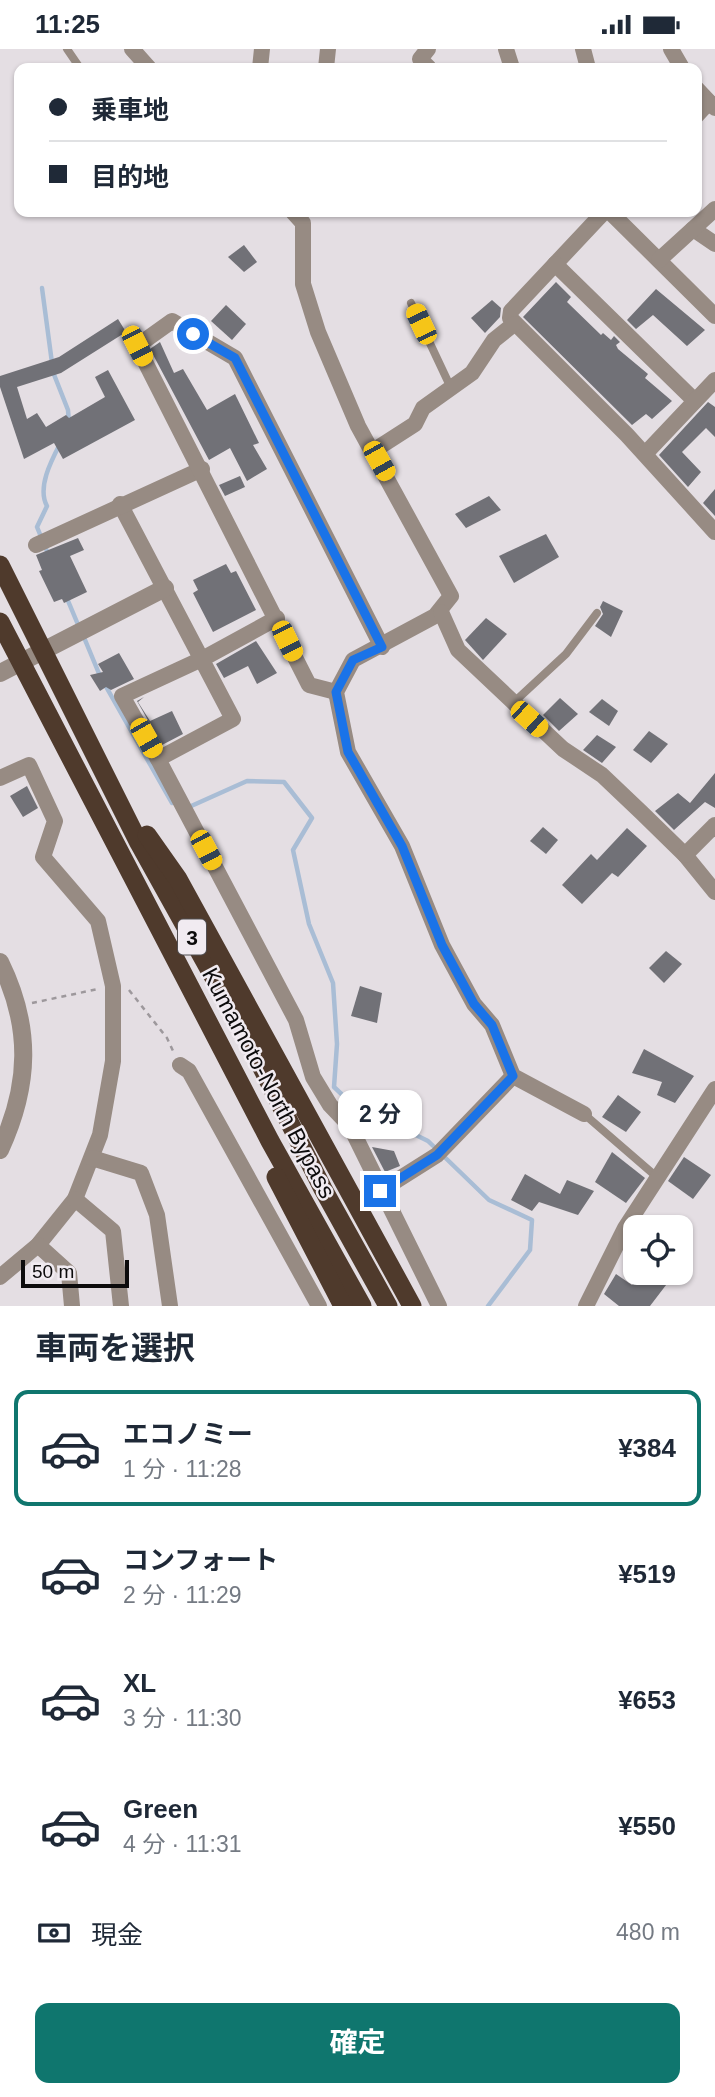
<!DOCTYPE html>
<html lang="ja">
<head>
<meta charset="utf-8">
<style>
	:root { --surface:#fff; --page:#f6f6f7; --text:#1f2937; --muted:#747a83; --line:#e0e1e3; --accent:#0f766e }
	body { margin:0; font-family:Helvetica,"Noto Sans JP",sans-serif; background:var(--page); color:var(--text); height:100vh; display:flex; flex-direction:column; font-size:26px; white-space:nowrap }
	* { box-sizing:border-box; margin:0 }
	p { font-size:23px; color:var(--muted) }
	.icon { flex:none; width:38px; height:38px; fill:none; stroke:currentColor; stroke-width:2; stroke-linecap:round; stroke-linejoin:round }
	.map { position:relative; height:1257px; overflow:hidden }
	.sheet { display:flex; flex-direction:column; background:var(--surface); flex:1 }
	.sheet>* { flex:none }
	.guide { position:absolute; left:14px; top:14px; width:688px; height:154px; border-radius:14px; box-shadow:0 2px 5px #0004; display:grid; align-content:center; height:154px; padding:0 35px; background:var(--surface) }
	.fabs { position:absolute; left:623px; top:1166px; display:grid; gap:14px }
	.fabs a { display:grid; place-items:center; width:70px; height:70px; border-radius:14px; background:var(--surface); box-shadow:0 2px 5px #0004; font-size:35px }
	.scale { position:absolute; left:21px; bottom:18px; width:108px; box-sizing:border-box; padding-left:7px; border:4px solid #0c0b0c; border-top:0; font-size:19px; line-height:24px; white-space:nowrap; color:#0c0b0c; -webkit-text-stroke:5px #f1ebf1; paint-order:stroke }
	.end { position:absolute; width:32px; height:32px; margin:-16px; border:9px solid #1a73e8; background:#fff; box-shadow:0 0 0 4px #fff }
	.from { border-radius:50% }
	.bubble { position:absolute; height:49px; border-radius:14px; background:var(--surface); box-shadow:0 2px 5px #0004; font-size:23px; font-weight:700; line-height:49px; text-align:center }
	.car { position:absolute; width:21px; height:42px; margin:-21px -10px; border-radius:9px; box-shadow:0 0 5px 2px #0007; background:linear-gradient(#f5c518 24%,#345 0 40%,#f5c518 0 76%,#345 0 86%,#f5c518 0) }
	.guide b { display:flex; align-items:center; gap:24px; height:66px; font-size:26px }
	.guide b+b { border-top:2px solid var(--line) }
	.guide i { width:18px; height:18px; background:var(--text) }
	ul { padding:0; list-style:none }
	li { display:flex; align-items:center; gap:21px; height:116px; margin:0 14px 10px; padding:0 21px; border:4px solid transparent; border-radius:14px }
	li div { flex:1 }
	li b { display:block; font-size:26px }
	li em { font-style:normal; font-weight:700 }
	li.selected { border-color:var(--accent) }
	li>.icon { width:63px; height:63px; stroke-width:1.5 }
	h2 { padding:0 35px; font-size:32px; line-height:84px }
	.pay { display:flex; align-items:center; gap:18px; height:77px; padding:0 35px; font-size:26px }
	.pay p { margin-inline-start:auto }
	.action { display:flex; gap:14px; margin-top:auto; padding:14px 35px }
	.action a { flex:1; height:80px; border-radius:14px; background:var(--accent); color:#fff; font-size:28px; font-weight:700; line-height:80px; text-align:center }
	.status { display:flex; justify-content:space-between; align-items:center; height:49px; padding:0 35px; background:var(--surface); direction:ltr }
	.status svg { height:19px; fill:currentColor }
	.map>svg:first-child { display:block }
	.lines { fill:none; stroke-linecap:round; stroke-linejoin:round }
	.stream { stroke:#a9bdd5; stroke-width:4.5 }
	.building { fill:#717177 }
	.path { stroke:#9d989c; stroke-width:2.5; stroke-dasharray:5 5; stroke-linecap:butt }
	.service { stroke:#978b83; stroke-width:8 }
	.minor { stroke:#978b83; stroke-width:16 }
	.tertiary { stroke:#978b83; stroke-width:18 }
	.trunk { stroke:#4f3a2c; stroke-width:19 }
	.route { stroke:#1a73e8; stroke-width:9 }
	.labels { text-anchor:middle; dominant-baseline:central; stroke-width:5; stroke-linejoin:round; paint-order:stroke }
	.shield { fill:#f1ebf1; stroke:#514e51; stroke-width:2 }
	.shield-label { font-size:21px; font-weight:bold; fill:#0c0b0c }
	.street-label { font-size:23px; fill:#0c0b0c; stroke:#f1ebf1 }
</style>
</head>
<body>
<div class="status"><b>11:25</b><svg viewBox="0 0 49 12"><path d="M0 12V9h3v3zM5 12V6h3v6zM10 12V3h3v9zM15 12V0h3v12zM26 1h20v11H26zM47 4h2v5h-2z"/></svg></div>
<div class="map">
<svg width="715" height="1257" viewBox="0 0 715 1257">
	<rect width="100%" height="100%" fill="#e4dee3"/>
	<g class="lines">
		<g class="stream">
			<polyline points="42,239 52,314"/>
			<polyline points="53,323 68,361 69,374"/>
			<path d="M49,507L37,478L47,457C37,439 51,412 60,395"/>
			<polyline points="66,547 79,578"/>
			<polyline points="83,586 100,627 172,754"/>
			<polyline points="189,758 247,732 284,733 312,769 293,801 309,875 333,934 337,995 334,1038 351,1054 428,1092 489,1151 532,1171 530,1201 488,1257"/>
		</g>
	</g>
	<g class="building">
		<polygon points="244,196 257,213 244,223 228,208"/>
		<polygon points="556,233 571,248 567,253 601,286 603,284 611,291 614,287 620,293 616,296 618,300 648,325 645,329 672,352 652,370 646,365 632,376 523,268"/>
		<polygon points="656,240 705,281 687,297 653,266 636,280 627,271"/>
		<polygon points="492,251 501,259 500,268 485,284 471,269"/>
		<polygon points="226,256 246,275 232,291 211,272"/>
		<polygon points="118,270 126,283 61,324 17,338 27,370 37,364 46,378 66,366 69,369 105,348 95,328 108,321 135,371 63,410 54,394 24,410 0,338 0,327 59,308"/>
		<polygon points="160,293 174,324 183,320 207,361 235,345 259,394 253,396 267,420 247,432 230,399 209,411 150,300"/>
		<polygon points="708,353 715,358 715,388 706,379 682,403 701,423 688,438 659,406"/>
		<polygon points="240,427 245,438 225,447 219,436"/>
		<polygon points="715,440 715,467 703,454"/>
		<polygon points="489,447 501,461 466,479 455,465"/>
		<polygon points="546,485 559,508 514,534 499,507"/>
		<polygon points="78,489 84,501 70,507 87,543 64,554 62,550 54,553 39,522 42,521 36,506"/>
		<polygon points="226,515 231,524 236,522 256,561 213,583 193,544 198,541 193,531"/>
		<polygon points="603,552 623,562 611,588 595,577 603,565 600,558"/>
		<polygon points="486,569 507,585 483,611 465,591"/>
		<polygon points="256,592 277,624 257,635 248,617 224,629 216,615"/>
		<polygon points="119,604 134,630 111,641 106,638 100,642 90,626 103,623 98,615"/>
		<polygon points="144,648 138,653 150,672 172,662 183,685 162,696 137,652"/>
		<polygon points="560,649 578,665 559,682 543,666"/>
		<polygon points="602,650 618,662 609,677 589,663"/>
		<polygon points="649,682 668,695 651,714 633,701"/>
		<polygon points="597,686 616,698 602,714 583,701"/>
		<polygon points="715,724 715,759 705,753 674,781 655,762 678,744 690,754"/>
		<polygon points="27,737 38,759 23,768 10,747"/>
		<polygon points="543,778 558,791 546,805 530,792"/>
		<polygon points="627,779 647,797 618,828 612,824 582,855 562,836 591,805 597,811"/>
		<polygon points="666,902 682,915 664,934 649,919"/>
		<polygon points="360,937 382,944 377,974 351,967"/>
		<polygon points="644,1000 694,1027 675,1054 657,1046 662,1033 632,1024"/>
		<polygon points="618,1046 641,1063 626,1083 602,1068"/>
		<polygon points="372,1098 394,1102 400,1117 385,1123"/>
		<polygon points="612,1103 645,1129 626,1154 595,1133"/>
		<polygon points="684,1108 711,1126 693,1150 668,1132"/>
		<polygon points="525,1125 560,1145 567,1131 594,1142 578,1166 539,1153 532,1162 511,1151"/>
		<polygon points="644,1223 676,1223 650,1257 619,1257 604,1245 616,1225 632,1236"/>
	</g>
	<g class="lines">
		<g class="path">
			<polyline points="129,941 167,989 174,1004"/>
			<polyline points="32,954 98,940"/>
		</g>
		<g class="service">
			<polyline points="67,0 80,19"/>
			<polyline points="411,254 451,339"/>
			<polyline points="512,655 566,605 597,564"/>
			<polyline points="584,1065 658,1129"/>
		</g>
		<g class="minor">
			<polyline points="132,0 149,19"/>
			<polyline points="428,0 420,10 429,19"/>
			<polyline points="506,0 512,19"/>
			<polyline points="583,0 588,19"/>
			<polyline points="671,0 682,19"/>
			<polyline points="260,19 262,0"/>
			<polyline points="326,19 328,0"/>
			<polyline points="696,39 715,59"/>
			<polyline points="696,67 709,53"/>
			<polyline points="293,163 303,174 303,235 318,283 358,377 451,547 435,567 353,611 336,643 348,703 402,797 442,896 474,955 492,976 513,1027 584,1065"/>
			<polyline points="604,163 511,262 510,269 627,386 715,483"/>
			<polyline points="610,163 715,267"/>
			<polyline points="693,180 715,195"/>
			<polyline points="659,211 715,160"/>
			<polyline points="555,215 695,352"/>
			<polyline points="373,402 415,375 423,359 472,324 494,291 514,275"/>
			<polyline points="645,405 715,331"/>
			<polyline points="120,455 233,670 158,710 122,647 204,609 277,569"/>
			<polyline points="36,496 202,420"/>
			<polyline points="441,563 458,601 563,700 602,726 642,764 685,806 715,843"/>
			<polyline points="336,643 309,636 137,297 172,272 235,309 382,598"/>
			<polyline points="158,710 296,971 313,1028 330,1056 350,1077 439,1257"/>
			<polyline points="0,729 29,716 55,772 43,808 98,872 113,937 113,1012 100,1086 75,1150 38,1196 0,1228"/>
			<polyline points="685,806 715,776"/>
			<polyline points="180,1016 189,1022 319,1257"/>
			<polyline points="92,1109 141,1124 157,1166 170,1257"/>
			<polyline points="380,1142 437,1106 513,1027"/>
			<polyline points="75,1150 113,1182 121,1257"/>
			<polyline points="38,1196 69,1224 72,1257"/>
			<polyline points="586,1257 625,1179 715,1040"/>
		</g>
		<g class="tertiary">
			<polyline points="0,624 165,539"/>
			<path d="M0,913C32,978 30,1036 0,1101"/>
		</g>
		<g class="trunk">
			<polyline points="0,516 139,794 242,979 323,1140 388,1257"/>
			<polyline points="0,573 270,1092 362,1257"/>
			<polyline points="147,786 178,830 412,1257"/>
			<polyline points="276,1128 343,1257"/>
		</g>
	</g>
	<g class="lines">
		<polyline class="route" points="193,285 235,309 382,598 353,611 336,643 348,703 402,797 442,896 474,955 492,976 513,1027 437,1106 380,1142"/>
	</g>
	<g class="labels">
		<rect class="shield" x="178" y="870.5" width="28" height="35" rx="5"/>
		<g class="shield-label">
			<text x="192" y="888">3</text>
		</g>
		<g class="street-label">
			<text transform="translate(269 1034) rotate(62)">Kumamoto-North Bypass</text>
		</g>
	</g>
</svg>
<div class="fabs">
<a><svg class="icon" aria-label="locate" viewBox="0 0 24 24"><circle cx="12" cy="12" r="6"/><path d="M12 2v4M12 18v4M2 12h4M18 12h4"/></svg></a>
</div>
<div class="scale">50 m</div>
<i class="end from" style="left:193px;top:285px"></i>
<i class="end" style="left:380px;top:1142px"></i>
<div class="bubble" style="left:338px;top:1041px;width:84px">2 分</div>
<i class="car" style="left:421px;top:275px;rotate:335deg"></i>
<i class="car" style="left:137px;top:297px;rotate:153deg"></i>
<i class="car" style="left:379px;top:412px;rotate:151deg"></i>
<i class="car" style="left:287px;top:592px;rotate:154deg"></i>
<i class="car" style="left:529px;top:670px;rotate:132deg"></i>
<i class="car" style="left:146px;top:689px;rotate:150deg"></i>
<i class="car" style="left:206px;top:801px;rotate:152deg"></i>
<div class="guide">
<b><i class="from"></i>乗車地</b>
<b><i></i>目的地</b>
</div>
</div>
<section class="sheet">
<h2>車両を選択</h2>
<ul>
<li class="selected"><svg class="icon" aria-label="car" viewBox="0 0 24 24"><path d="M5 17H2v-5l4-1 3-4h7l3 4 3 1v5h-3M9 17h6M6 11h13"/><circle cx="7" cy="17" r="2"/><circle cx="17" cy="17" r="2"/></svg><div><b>エコノミー</b><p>1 分 · 11:28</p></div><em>¥384</em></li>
<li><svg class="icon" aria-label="car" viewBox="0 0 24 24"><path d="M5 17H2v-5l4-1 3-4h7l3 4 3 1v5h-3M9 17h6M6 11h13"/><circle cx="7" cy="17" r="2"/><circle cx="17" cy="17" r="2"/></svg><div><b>コンフォート</b><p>2 分 · 11:29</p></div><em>¥519</em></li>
<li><svg class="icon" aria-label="car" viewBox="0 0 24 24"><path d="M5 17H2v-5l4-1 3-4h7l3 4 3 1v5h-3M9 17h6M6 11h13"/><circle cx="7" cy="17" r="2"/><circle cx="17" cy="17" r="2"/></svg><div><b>XL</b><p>3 分 · 11:30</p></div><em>¥653</em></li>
<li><svg class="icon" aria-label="car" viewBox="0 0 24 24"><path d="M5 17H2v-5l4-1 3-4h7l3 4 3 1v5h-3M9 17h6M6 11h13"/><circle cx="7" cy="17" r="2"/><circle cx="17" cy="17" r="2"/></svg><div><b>Green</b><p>4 分 · 11:31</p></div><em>¥550</em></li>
</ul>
<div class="pay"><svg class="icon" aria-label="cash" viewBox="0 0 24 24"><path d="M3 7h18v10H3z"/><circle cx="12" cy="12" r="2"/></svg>現金<p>480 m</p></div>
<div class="action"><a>確定</a></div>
</section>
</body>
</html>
